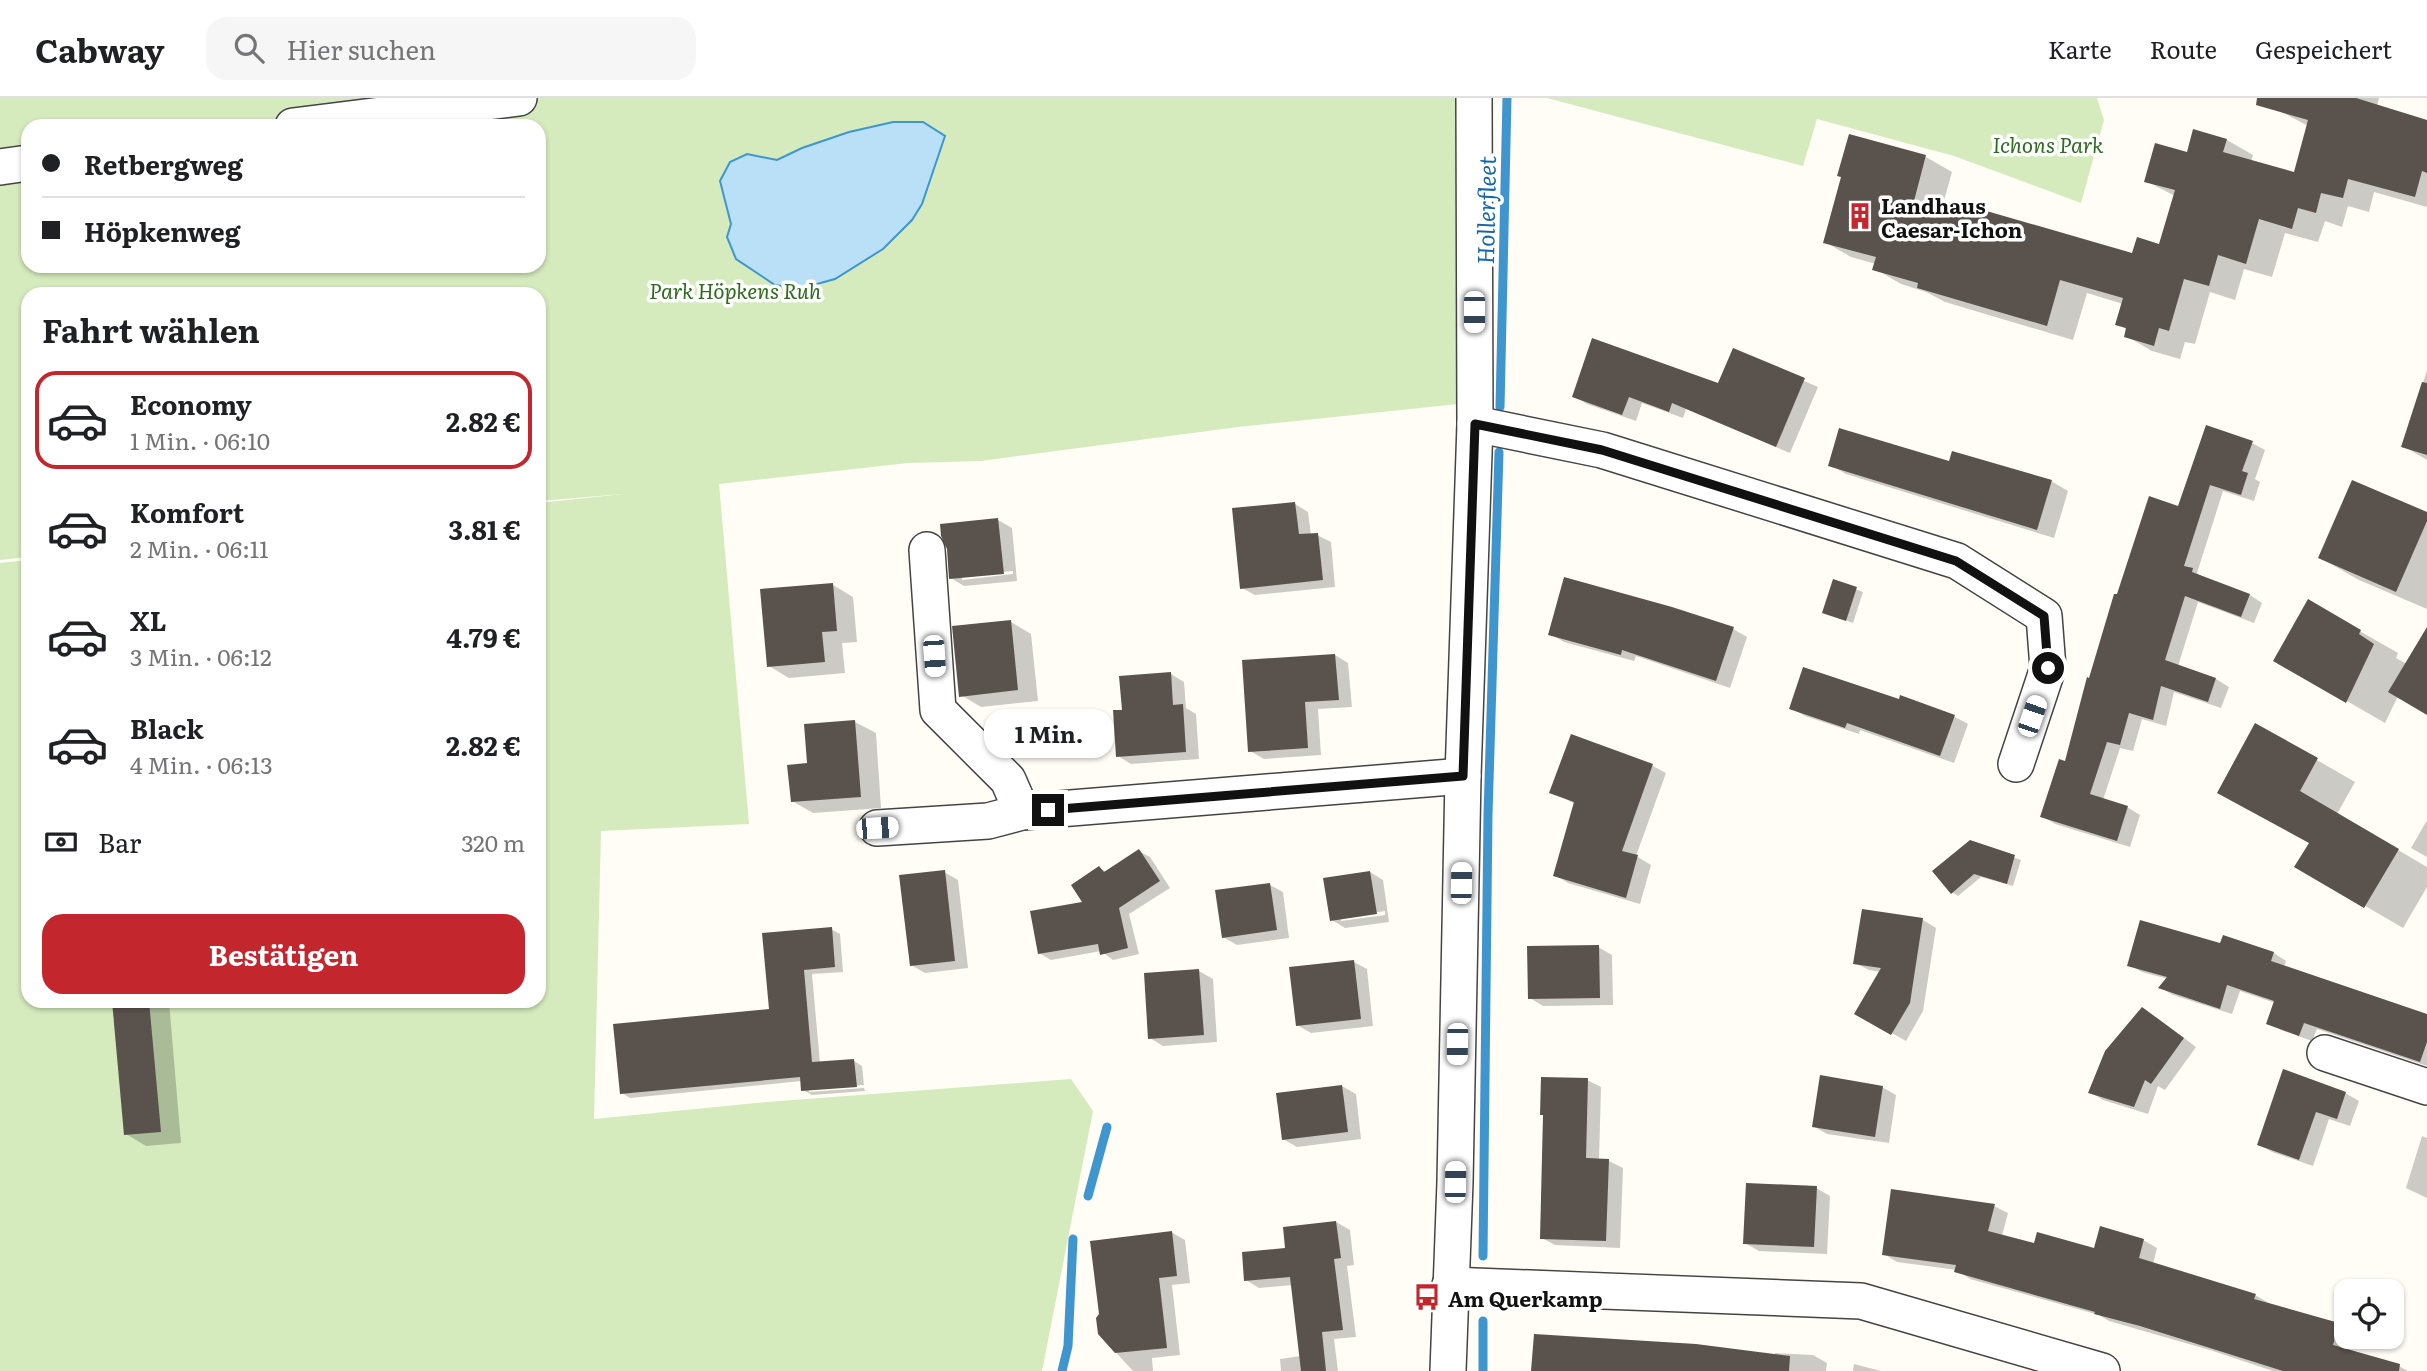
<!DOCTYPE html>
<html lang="de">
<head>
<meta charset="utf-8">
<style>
	:root { --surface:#fff; --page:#f6f6f6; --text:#202124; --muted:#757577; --line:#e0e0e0; --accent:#c4262e }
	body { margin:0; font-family:Literata,serif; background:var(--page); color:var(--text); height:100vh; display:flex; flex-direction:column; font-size:26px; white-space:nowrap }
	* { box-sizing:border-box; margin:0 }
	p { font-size:23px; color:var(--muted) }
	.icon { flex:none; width:38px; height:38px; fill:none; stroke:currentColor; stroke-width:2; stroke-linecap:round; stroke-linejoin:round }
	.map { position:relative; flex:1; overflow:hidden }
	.details { position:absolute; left:21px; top:189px; width:525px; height:721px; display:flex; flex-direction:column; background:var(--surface); border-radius:21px; box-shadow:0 2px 5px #0004 }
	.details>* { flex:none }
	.guide { position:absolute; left:21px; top:21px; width:525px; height:154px; border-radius:21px; box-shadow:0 2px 5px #0004; display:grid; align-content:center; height:154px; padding:0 21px; background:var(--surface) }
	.controls { position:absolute; left:2334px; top:1181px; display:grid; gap:14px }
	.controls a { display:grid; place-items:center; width:70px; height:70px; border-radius:14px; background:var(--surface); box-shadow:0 2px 5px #0004; font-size:35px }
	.end { position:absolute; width:32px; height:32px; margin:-16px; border:9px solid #111; background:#fff; box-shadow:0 0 0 4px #fff }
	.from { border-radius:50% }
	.bubble { position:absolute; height:49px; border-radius:21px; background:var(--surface); box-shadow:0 2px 5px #0004; font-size:23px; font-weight:700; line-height:49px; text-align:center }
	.car { position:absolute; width:21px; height:42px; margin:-21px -10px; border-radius:9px; box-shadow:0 0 5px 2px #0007; background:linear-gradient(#fff 24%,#345 0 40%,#fff 0 76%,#345 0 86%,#fff 0) }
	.guide b { display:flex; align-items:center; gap:24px; height:66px; font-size:26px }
	.guide b+b { border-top:2px solid var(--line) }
	.guide i { width:18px; height:18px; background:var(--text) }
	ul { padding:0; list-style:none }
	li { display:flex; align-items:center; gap:21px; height:98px; margin:0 14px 10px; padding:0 7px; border:4px solid transparent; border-radius:21px }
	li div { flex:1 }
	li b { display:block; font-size:26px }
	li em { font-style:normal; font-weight:700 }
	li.active { border-color:var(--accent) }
	li>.icon { width:63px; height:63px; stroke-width:1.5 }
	h2 { padding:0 21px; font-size:32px; line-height:84px }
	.pay { display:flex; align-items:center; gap:18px; height:77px; padding:0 21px; font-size:26px }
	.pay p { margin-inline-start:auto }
	.primary-button { display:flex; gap:14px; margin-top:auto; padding:14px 21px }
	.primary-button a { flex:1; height:80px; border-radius:21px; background:var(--accent); color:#fff; font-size:28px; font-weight:700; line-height:80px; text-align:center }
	header { display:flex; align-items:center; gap:42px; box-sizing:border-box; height:98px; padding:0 35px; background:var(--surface); border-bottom:2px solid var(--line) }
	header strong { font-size:33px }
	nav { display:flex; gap:38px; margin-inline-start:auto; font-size:24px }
	.search { width:490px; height:63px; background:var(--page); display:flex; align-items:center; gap:18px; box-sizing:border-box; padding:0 24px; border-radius:21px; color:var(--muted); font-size:26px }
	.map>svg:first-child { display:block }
	.green { fill:#d5ebbd; fill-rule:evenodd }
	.water { fill:#b9e0f7; stroke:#3f96cf; stroke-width:2 }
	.shadow { fill:#0003; fill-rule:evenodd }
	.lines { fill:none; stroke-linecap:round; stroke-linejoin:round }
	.stream { stroke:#3f96cf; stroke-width:9 }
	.building { fill:#5a524d }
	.minor-casing { stroke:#444; stroke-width:38 }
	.minor { stroke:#fff; stroke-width:35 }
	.route { stroke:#111; stroke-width:9 }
	.labels { text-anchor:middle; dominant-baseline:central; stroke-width:7; stroke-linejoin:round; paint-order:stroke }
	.park-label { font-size:21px; font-style:italic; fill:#2f6b1f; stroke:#fff }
	.poi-label { font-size:21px; font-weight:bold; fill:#111; stroke:#fff; text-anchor:start }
	.water-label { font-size:23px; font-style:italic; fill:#1768a6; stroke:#fff }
</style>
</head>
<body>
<header>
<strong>Cabway</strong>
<div class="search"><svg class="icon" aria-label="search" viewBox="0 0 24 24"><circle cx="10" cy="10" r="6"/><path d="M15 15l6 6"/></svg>Hier suchen</div>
<nav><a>Karte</a><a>Route</a><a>Gespeichert</a></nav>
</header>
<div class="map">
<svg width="2427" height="1273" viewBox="0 0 2427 1273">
	<rect width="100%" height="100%" fill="#fffdf5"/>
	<g class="green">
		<path d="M0,0H1459L1458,306L1238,329L981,363L908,365L719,386L749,726L601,733L594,1021L767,1004L1071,981L1093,1013L1042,1273H0V465L28,462V903H539V405L623,396L539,403V196H28V459L0,462ZM28,28H539V168H28Z"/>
		<polygon points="1547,0 2097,0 2104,22 2081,105 1954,58 1817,21 1803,68"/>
	</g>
	<polygon class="water" points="893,24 923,24 945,38 922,106 912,122 883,151 835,181 799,191 775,187 736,161 727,139 731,126 720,83 730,64 747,56 777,62 802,50 849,34"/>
	<g class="shadow">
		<polygon points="2284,0 2379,0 2377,8 2427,24 2427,109 2374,94 2369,114 2348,108 2342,129 2325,123 2318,144 2285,135 2272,179 2244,171 2235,202 2210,194 2195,246 2185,244 2180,261 2152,253 2126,238 2128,232 2117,226 2123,206 2087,195 2073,242 1945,204 1926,194 1901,186 1875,171 1876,166 1851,159 1825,144 1843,79 1850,38 1926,59 1952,74 1941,113 2133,158 2160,148 2175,98 2146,83 2188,56 2195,33 2227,42 2253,57 2251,64 2295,76 2308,28 2280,13"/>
		<polygon points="1734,252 1818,289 1790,355 1686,311 1683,320 1642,305 1636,323 1587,306 1574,298 1719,287"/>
		<polygon points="2427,272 2427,362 2403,348"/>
		<polygon points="2252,345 2265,352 2255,381 2260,384 2254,403 2223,393 2197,475 2204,481 2250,497 2262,505 2254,525 2198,504 2178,568 2216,581 2229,589 2221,610 2174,594 2166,628 2142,621 2133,653 2120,650 2103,702 2127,709 2140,717 2130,749 2055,726 2042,718 2066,665 2090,582 2118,499 2179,410"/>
		<polygon points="1950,366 2051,383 2068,393 2054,440 1846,376 1830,367"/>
		<polygon points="1295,406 1308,414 1311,437 1317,437 1331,444 1335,489 1255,497 1242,490"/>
		<polygon points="2427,416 2427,511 2359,482 2320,460"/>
		<path d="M998,422L1012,430L1017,483L964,488L951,480L949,450ZM1013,473V476L962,482V478Z"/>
		<polygon points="1834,483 1863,494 1853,525 1824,514"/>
		<polygon points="833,487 853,499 857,544 842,545 845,575 789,580 769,568"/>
		<polygon points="2309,504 2398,555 2396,560 2407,566 2427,533 2427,615 2398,598 2385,625 2276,562"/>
		<polygon points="1011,524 1031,536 1038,603 981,609 961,597"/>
		<polygon points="1733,531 1747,539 1730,590 1636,558 1634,563 1564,544 1550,536"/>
		<polygon points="1335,557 1348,565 1352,609 1318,611 1321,657 1264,661 1250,653"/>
		<polygon points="1171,576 1184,584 1186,610 1196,616 1199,661 1131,666 1118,658 1124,613"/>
		<polygon points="1901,600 1955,619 1968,626 1954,665 1860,632 1859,636 1805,618 1791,610 1900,603"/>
		<polygon points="855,624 876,635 881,710 813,715 792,703 809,667"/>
		<polygon points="2256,627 2355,684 2337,716 2427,769 2427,789 2403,830 2297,768 2311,745"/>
		<polygon points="1572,638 1653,668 1666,675 1636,758 1651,767 1640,806 1568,785 1555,777 1575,706 1552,694"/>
		<polygon points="2426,724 2427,724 2427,759 2411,750"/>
		<polygon points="1970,744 2021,762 2013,788 1981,779 1958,798 1952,794"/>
		<polygon points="1139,753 1150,759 1170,790 1129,816 1139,856 1113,862 1101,853 1051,862 1039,855 1085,805 1099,770 1107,774"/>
		<polygon points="944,774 958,782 968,870 925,875 911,867"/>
		<path d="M1370,774L1383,782L1389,824L1345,830L1332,822ZM1385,813V817L1341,823V820Z"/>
		<polygon points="1270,787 1283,794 1289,840 1237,847 1223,839"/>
		<polygon points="1863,813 1923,822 1936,830 1923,913 1906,943 1857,915 1881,874 1869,872 1855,865"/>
		<polygon points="831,831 840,836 843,874 812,876 820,965 854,963 862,968 864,987 809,991 809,994 864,990 865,993 812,997 803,992 802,983 630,1000 622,995 771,913"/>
		<polygon points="2224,839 2274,855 2286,863 2284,869 2427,918 2427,968 2317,931 2312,943 2281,932 2268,925 2275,905 2240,893 2232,916 2173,897 2161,890 2168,881 2142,874 2130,867 2222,847"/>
		<polygon points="1598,849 1612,857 1613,907 1543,908 1530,900"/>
		<polygon points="1354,864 1367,871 1373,928 1311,935 1297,927"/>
		<polygon points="1199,873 1213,881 1217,944 1163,948 1150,940"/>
		<polygon points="114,903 169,903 181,1045 146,1048 126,1036"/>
		<polygon points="2156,919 2196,949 2165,992 2158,988 2148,1016 2103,1002 2090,994"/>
		<polygon points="1587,982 1601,989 1599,1062 1609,1063 1623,1070 1620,1150 1555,1147 1542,1140"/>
		<polygon points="1342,988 1356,996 1361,1041 1297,1049 1283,1041"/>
		<polygon points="1882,989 1896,997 1889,1045 1827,1036 1813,1028"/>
		<polygon points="2345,995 2359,1003 2350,1028 2329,1021 2313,1068 2272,1054 2259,1046"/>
		<polygon points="2422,1038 2427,1040 2427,1100 2406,1090"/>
		<polygon points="1816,1090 1830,1098 1827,1156 1759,1153 1745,1145"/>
		<polygon points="1994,1108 2008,1115 2002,1138 2035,1147 2095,1153 2143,1142 2157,1150 2153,1166 2255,1197 2269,1205 2338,1226 2347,1231 2347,1239 2351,1239 2347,1253 2397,1267 2408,1273 2273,1273 2213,1253 2109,1223 2099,1217 1970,1181 1957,1172 1897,1164 1884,1156"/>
		<polygon points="1336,1124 1350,1132 1354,1167 1347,1168 1356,1239 1334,1241 1338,1273 1281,1273 1280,1261 1301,1258 1293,1187 1259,1190 1246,1182 1287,1152"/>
		<polygon points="1171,1134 1185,1142 1190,1185 1172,1187 1180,1257 1152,1260 1153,1273 1133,1273 1099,1236"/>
		<polygon points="1775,1255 1813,1257 1827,1265 1826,1273 1774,1273"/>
		<polygon points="1854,1266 1881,1273 1853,1273"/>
	</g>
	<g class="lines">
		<g class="stream">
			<polyline points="1500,309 1507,0"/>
			<polyline points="1088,1098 1107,1029"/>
			<polyline points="1483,1158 1488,717 1499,354"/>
			<polyline points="1062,1273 1068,1248 1073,1141"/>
			<polyline points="1483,1273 1483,1223"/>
		</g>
	</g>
	<g class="building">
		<polygon points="2257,0 2356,0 2427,22 2427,75 2422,73 2415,99 2348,81 2343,100 2321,95 2316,115 2298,110 2292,131 2259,121 2246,166 2218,157 2209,188 2184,181 2169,233 2159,230 2154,248 2124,239 2126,230 2115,227 2123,200 2060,182 2047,228 1917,190 1918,185 1872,172 1876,159 1823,145 1841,79 1837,78 1849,36 1926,57 1914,103 1963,117 1966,107 2132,155 2137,139 2159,146 2175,92 2144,84 2155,45 2187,54 2193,31 2227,41 2223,54 2294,74 2308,22 2256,7"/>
		<polygon points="1592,240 1718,285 1733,250 1805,280 1776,349 1672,305 1669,314 1629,299 1622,317 1572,299"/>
		<polygon points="2422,284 2427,285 2427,357 2401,349"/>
		<polygon points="2206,327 2253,343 2242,373 2248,375 2241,397 2210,387 2184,468 2193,470 2192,474 2250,496 2241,519 2185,498 2165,562 2216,580 2208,604 2161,588 2153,622 2129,615 2120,647 2107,644 2090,696 2128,708 2117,743 2040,719 2059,661 2065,663 2087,579 2089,580 2114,496 2117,496 2149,398 2178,408"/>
		<polygon points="1839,330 1949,363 1952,353 2052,382 2037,432 1828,368"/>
		<polygon points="2352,382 2427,414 2427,423 2396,494 2318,460"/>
		<polygon points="1295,404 1299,436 1318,435 1323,482 1240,491 1232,410"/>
		<polygon points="998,420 1004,476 949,481 947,451 941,438 940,426"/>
		<polygon points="1564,479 1672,509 1734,529 1716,583 1622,552 1621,557 1548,537"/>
		<polygon points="1833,481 1857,489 1846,523 1822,515"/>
		<polygon points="833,485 837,533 822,534 825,564 767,569 760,491"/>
		<polygon points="2308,501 2361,532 2359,536 2374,546 2346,605 2273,563"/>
		<polygon points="1011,522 1018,592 959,599 952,528"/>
		<polygon points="2427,529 2427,617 2388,594"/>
		<polygon points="1335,556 1339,602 1305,604 1308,650 1248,654 1242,562"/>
		<polygon points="1803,569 1899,601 1900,597 1955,617 1940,658 1847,625 1845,630 1789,611"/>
		<polygon points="1171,574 1173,607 1183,606 1186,654 1116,659 1113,612 1122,612 1119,578"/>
		<polygon points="855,622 861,699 791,704 787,667 807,665 804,626"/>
		<polygon points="2255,625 2318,660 2300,693 2399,751 2364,810 2294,769 2309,745 2217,695"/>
		<polygon points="1571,636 1653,666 1622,753 1638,757 1626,800 1553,778 1574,704 1549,695"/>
		<polygon points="1970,742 2015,757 2007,786 1974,776 1951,796 1932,773"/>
		<polygon points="1139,751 1160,783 1119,810 1128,850 1100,857 1098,846 1038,856 1030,813 1082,804 1071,787 1099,768 1104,774"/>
		<polygon points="945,772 955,863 910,868 899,777"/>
		<polygon points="1370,773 1377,816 1330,823 1323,780"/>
		<polygon points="1270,785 1277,832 1222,840 1215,792"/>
		<polygon points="1862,811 1923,820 1910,905 1891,937 1854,916 1881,870 1853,866"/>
		<polygon points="2140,822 2220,845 2223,837 2274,854 2271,863 2427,916 2427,944 2420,964 2304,925 2299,938 2266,926 2274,903 2227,887 2220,911 2158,890 2167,879 2127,868"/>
		<polygon points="832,829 835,869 804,872 812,964 854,961 857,989 801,993 800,979 620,996 613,926 769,911 762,835"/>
		<polygon points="1599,847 1600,900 1528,901 1527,848"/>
		<polygon points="1354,862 1361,921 1296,928 1289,869"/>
		<polygon points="1199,871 1204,937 1148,941 1144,875"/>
		<polygon points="112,903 149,903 161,1034 124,1037"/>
		<polygon points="2142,909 2184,940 2151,986 2145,982 2134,1009 2088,995 2105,953"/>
		<polygon points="2283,971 2346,994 2337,1021 2316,1014 2299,1062 2257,1047"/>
		<polygon points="1820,977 1883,988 1875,1039 1812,1029"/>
		<polygon points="1541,979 1588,980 1586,1060 1609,1061 1606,1143 1540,1141 1543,1017 1540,1017"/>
		<polygon points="1342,987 1348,1034 1282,1042 1276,995"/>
		<polygon points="1746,1085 1817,1088 1814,1149 1743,1146"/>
		<polygon points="1891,1091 1995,1106 1988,1133 2034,1145 2037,1134 2094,1150 2100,1128 2144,1141 2139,1160 2256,1196 2254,1201 2339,1225 2333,1247 2400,1266 2399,1273 2283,1273 2140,1228 2094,1216 2095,1214 1954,1174 1956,1167 1882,1157"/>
		<polygon points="1336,1123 1341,1160 1334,1161 1343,1232 1322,1234 1326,1273 1301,1273 1290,1179 1244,1183 1242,1154 1285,1150 1283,1129"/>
		<polygon points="1172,1133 1177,1178 1159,1180 1167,1250 1115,1255 1098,1236 1096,1220 1099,1216 1090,1143"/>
		<polygon points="1534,1236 1696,1246 1790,1258 1789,1273 1531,1273"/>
	</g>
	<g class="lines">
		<defs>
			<g id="minor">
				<polyline points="293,28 519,0"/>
				<polyline points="0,69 28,65"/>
				<polyline points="1475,326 1602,352 1957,463 2044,518 2048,570 2016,666"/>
				<polyline points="927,452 938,612 1008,682 1022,714"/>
				<polyline points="877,730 988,723 1022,714 1463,678"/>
				<polyline points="2325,955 2427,989"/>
				<polyline points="1450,1187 1861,1203 2102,1273"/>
				<polyline points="1448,1273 1455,1084 1463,678 1475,326 1474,0"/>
			</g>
		</defs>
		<use href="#minor" class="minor-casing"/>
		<use href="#minor" class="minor"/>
	</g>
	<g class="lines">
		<polyline class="route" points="1048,712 1463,678 1475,326 1602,352 1956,463 2044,518 2048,570"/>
	</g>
	<defs>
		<symbol id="building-bare" viewBox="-9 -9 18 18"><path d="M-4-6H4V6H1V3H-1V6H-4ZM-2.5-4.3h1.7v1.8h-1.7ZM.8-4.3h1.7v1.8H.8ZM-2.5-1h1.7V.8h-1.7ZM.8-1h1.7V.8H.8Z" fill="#c4262e" stroke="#fff" stroke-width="2.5" paint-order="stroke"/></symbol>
		<symbol id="bus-bare" viewBox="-9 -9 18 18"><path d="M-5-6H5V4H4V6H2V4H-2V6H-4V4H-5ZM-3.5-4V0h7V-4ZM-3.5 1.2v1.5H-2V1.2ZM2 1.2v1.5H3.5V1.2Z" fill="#c4262e" stroke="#fff" stroke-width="2.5" paint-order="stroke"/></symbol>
	</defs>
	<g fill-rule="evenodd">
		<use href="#building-bare" x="1841" y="99" width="38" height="38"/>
		<use href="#bus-bare" x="1408" y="1180" width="38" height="38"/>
	</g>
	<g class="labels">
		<g class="park-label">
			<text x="2048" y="45">Ichons Park</text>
			<text x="735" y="191">Park Höpkens Ruh</text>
		</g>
		<g class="poi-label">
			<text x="1881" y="106">Landhaus<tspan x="1881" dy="24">Caesar-Ichon</tspan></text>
			<text x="1448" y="1199">Am Querkamp</text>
		</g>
		<g class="water-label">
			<text transform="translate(1485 112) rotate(-89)">Hollerfleet</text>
		</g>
	</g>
</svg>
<div class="controls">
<a><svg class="icon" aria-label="locate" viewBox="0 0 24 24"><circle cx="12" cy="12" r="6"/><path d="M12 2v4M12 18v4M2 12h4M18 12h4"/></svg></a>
</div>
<i class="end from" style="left:2048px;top:570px"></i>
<i class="end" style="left:1048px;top:712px"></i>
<div class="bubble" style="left:984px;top:611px;width:130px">1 Min.</div>
<i class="car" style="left:1474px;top:214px;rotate:180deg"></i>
<i class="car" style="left:934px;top:558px;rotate:176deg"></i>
<i class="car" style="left:2032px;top:618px;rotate:19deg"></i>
<i class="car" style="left:877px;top:730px;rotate:86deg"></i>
<i class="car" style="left:1461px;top:785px;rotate:1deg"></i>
<i class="car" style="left:1457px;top:946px;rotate:181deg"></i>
<i class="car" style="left:1455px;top:1084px;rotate:1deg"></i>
<div class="guide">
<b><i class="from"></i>Retbergweg</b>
<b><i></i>Höpkenweg</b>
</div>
<section class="details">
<h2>Fahrt wählen</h2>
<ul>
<li class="active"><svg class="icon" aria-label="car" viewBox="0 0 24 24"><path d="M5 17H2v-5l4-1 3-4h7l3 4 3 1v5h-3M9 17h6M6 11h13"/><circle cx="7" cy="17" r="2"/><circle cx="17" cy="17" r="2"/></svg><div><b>Economy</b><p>1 Min. · 06:10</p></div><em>2.82 €</em></li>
<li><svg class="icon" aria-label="car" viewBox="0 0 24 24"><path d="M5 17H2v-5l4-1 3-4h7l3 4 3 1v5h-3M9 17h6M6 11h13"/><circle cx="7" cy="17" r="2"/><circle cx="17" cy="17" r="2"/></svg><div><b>Komfort</b><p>2 Min. · 06:11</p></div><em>3.81 €</em></li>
<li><svg class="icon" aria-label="car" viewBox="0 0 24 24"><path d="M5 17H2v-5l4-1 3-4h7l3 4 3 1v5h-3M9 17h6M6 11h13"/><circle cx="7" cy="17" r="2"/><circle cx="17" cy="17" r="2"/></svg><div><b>XL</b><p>3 Min. · 06:12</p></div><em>4.79 €</em></li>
<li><svg class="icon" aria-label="car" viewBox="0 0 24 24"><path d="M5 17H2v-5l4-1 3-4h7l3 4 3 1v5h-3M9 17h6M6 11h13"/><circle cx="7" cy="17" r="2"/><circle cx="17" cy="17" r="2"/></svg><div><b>Black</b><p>4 Min. · 06:13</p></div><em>2.82 €</em></li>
</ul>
<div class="pay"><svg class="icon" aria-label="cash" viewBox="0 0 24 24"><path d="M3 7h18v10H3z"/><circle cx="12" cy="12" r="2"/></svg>Bar<p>320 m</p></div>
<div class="primary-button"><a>Bestätigen</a></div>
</section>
</div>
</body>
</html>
